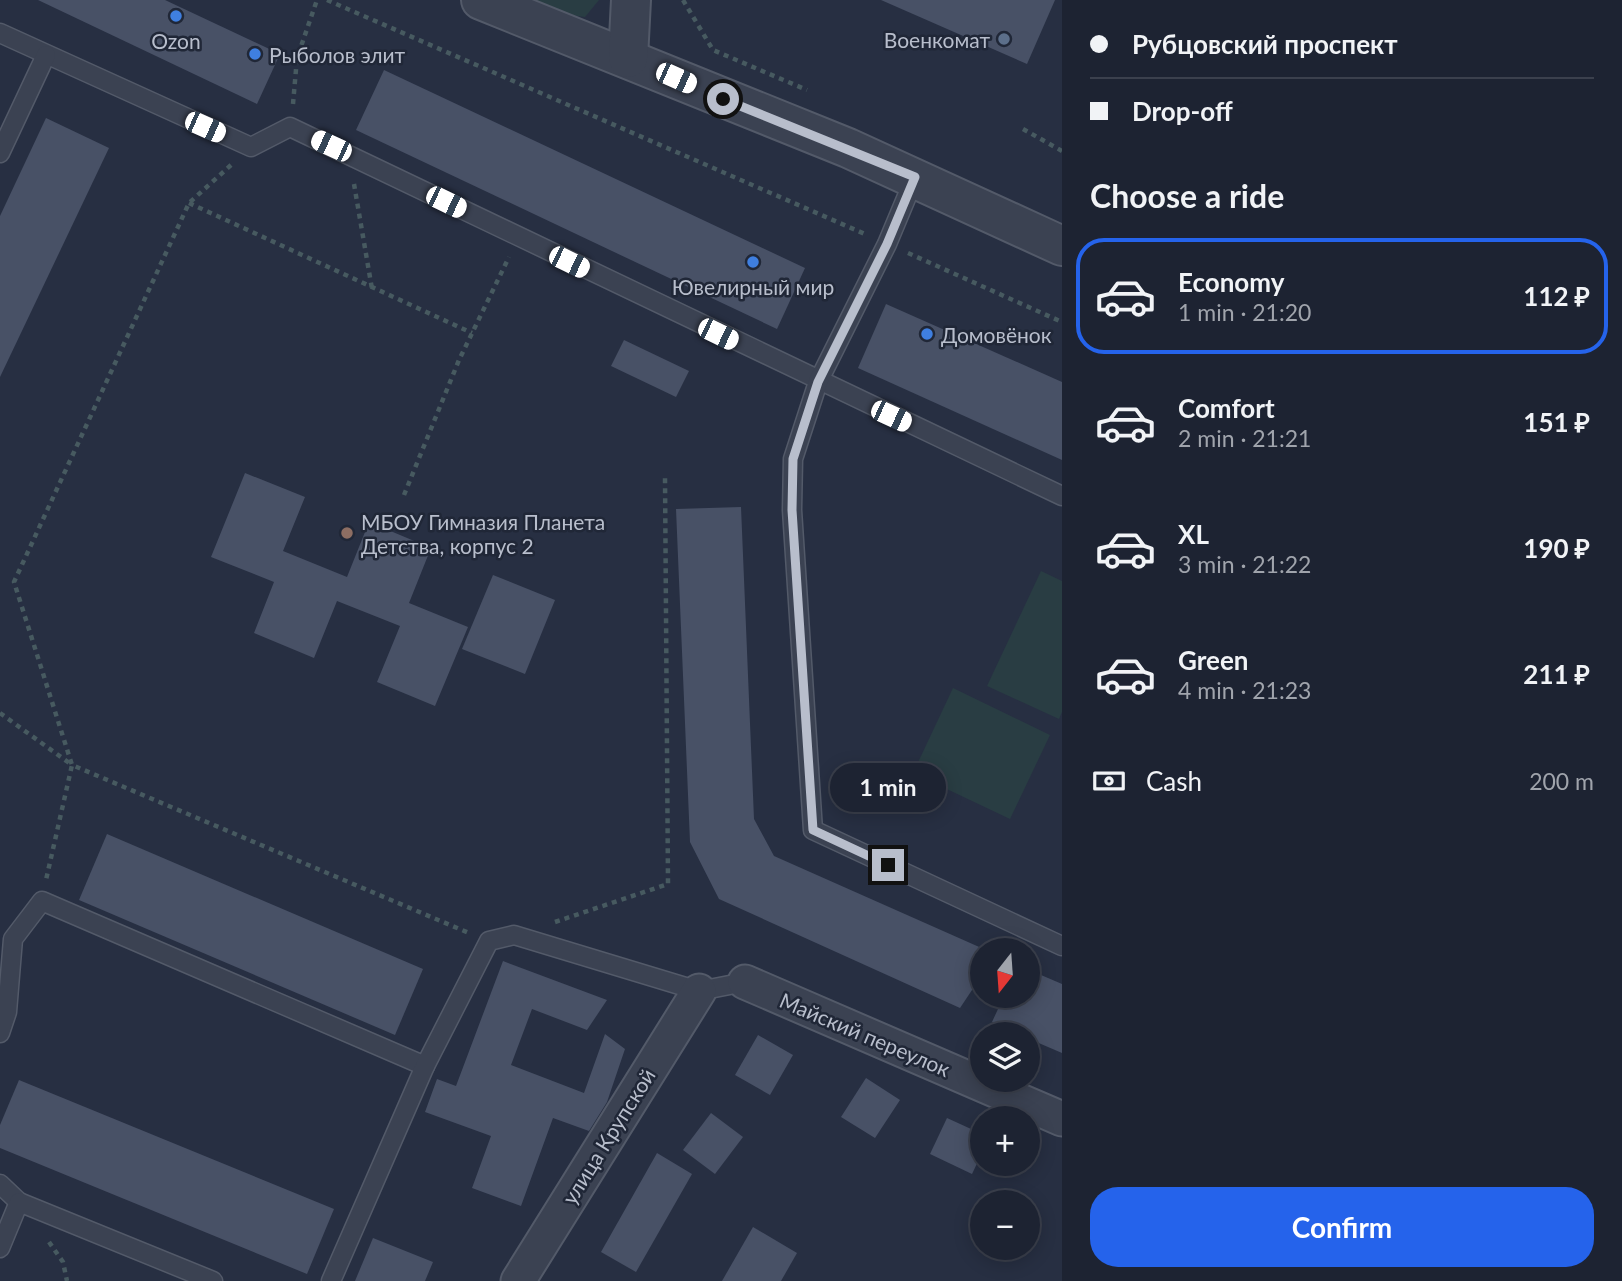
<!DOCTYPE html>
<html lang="en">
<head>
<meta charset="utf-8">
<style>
	:root { --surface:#1d2332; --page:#252b3a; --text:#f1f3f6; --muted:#a0a4ac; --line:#3b404d; --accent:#2563eb }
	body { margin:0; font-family:Lato,sans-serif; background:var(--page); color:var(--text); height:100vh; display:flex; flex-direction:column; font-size:26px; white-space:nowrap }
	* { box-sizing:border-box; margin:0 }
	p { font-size:23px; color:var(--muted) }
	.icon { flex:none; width:38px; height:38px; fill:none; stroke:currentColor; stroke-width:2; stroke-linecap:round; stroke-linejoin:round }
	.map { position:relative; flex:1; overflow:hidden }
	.drawer { display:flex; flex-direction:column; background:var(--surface); width:560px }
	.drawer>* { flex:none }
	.hud { display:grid; align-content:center; height:154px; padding:0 28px; background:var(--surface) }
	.needle { width:46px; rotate:197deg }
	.tools { position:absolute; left:970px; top:938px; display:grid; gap:14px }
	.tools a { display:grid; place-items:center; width:70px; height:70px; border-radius:50%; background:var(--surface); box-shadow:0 4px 18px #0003,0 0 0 2px var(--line); font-size:35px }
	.end { position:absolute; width:32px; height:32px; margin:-16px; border:9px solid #b8becc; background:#111; box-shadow:0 0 0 4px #111 }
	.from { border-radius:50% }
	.bubble { position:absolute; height:49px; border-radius:24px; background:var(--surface); box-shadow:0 4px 18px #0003,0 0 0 2px var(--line); font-size:23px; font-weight:700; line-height:49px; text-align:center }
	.car { position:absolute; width:21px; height:42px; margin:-21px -10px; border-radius:9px; box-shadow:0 0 5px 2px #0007; background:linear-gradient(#fff 24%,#345 0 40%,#fff 0 76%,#345 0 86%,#fff 0) }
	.hud b { display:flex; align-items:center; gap:24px; height:66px; font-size:26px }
	.hud b+b { border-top:2px solid var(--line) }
	.hud i { width:18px; height:18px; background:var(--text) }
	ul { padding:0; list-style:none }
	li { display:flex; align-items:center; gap:21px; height:116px; margin:0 14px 10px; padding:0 14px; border:4px solid transparent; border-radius:28px }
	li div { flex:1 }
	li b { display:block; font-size:26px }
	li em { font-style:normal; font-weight:700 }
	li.on { border-color:var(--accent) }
	li>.icon { width:63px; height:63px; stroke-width:1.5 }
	h2 { padding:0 28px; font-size:32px; line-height:84px }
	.pay { display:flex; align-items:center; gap:18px; height:77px; padding:0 28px; font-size:26px }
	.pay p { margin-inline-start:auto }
	.action { display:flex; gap:14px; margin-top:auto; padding:14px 28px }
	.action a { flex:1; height:80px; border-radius:28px; background:var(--accent); color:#fff; font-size:28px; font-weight:700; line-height:80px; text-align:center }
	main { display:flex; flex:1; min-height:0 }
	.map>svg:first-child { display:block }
	.green { fill:#293d43 }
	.building { fill:#485166 }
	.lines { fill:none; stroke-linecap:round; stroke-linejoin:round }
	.service-casing { stroke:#535a69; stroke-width:21 }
	.minor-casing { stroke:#535a69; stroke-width:37 }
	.tertiary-casing { stroke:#535a69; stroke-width:42 }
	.path { stroke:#475a60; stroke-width:4.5; stroke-dasharray:5 5; stroke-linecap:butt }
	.service { stroke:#3b4252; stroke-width:18 }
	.minor { stroke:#3b4252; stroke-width:33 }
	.tertiary { stroke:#3b4252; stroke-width:38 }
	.route { stroke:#b8becc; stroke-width:9 }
	.shop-dot { fill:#3f7fe0; stroke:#202737; stroke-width:2.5 }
	.service-dot { fill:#5c6f8a; stroke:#202737; stroke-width:2.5 }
	.education-dot { fill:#8d6e63; stroke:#202737; stroke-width:2.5 }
	.labels { text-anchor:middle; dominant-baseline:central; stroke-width:5; stroke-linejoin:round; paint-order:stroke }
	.poi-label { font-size:21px; fill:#b8becc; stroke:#202737; text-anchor:start }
	.street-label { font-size:21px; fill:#b8becc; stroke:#202737 }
</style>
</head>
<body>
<main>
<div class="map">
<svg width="1062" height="1281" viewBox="0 0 1062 1281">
	<rect width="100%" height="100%" fill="#272f42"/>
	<g class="green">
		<polygon points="532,0 599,0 585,17 562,14"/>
		<polygon points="1041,571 1062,581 1062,712 1059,719 987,686"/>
		<polygon points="953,688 1050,735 1010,819 913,773"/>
	</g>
	<g class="building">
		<polygon points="38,0 165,0 280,54 257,104"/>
		<polygon points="881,0 1055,0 1027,64"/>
		<polygon points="384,70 805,268 777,329 356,130"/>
		<polygon points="46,118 109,148 0,377 0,216"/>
		<polygon points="886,304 1062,382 1062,460 858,368"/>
		<polygon points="624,340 689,371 676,397 611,366"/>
		<polygon points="245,473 305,497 283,551 347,577 369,522 431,548 409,603 468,627 435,706 377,682 400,626 337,601 314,658 254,633 274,582 211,557"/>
		<polygon points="741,507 754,819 774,856 986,950 982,950 982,975 960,1008 719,899 690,842 676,509"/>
		<polygon points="493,575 555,600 525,674 462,649"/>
		<polygon points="107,834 423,969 395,1035 79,900"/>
		<polygon points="503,961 607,1000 587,1030 532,1009 511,1065 584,1093 605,1034 625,1049 607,1102 589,1131 553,1118 521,1206 472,1188 491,1136 425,1112 437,1079 456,1086"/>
		<polygon points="1027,969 1062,984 1062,1053 1027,1038 1027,1034 1019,1034 992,1022 1004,996 1027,996"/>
		<polygon points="758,1035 793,1055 770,1095 735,1075"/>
		<polygon points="866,1078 900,1100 875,1138 841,1117"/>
		<polygon points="19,1080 334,1209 307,1274 0,1148 0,1125"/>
		<polygon points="711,1113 743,1137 715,1174 683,1150"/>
		<polygon points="947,1118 982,1134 982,1153 972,1174 930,1154"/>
		<polygon points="657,1153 692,1174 636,1272 601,1252"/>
		<polygon points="753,1227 797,1253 781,1281 722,1281"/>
		<polygon points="373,1238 433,1262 425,1281 355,1281"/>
	</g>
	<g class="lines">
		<defs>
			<g id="service">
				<polyline points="0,33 251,147 290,127 1062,496"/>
				<polyline points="0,153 46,55"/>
				<polyline points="915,177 887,244 818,382 793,459 792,510 813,830 1062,946"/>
				<polyline points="0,1033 7,1012 13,939 42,901 425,1066"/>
				<polyline points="0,1184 19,1202"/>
				<polyline points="0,1248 19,1202 213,1281"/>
				<polyline points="331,1281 425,1066 489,941 514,935 699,991 745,982"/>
			</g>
			<g id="minor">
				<polyline points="745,982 1062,1119"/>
				<polyline points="518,1281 699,991"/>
			</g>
			<g id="tertiary">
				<polyline points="481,0 848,148 1062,246"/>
				<polyline points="628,58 631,0"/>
			</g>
		</defs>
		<use href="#service" class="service-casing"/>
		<use href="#minor" class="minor-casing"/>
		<use href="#tertiary" class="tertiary-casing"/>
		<g class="path">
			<polyline points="327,0 865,234"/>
			<polyline points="683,0 713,50 807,90"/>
			<polyline points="293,104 297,58 317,0"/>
			<polyline points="1023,129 1062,151"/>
			<polyline points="231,165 189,203 14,582 72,765 469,933"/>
			<polyline points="354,184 372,289"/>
			<polyline points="189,203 472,333"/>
			<polyline points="908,253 1062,322"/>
			<polyline points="404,495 459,360 509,257"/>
			<polyline points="0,713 72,765 46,880"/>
			<polyline points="555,922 668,884 665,477"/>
			<polyline points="49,1242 63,1262 67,1281"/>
		</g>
		<use href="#service" class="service"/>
		<use href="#minor" class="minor"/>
		<use href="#tertiary" class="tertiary"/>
	</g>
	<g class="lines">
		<polyline class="route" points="723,99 915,177 887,244 818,382 793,459 792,510 813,830 888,865"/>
	</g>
	<g class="shop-dot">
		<circle cx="176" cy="16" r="7"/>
		<circle cx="255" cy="54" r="7"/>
		<circle cx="753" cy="262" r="7"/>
		<circle cx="927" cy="334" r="7"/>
	</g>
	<circle class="service-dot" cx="1004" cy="39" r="7"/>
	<circle class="education-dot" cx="347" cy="533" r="7"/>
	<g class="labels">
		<g class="poi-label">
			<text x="990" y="39" text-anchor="end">Военкомат</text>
			<text x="176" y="40" text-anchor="middle">Ozon</text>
			<text x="269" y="54">Рыболов элит</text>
			<text x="753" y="286" text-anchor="middle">Ювелирный мир</text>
			<text x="941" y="334">Домовёнок</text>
			<text x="361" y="521">МБОУ Гимназия Планета<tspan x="361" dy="24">Детства, корпус 2</tspan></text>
		</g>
		<g class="street-label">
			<text transform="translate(865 1034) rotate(23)">Майский переулок</text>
			<text transform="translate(608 1136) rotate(-58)">улица Крупской</text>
		</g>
	</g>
</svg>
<div class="tools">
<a><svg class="needle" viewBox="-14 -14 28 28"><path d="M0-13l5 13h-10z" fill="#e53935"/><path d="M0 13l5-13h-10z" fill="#a0a4ac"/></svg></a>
<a><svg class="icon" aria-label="layers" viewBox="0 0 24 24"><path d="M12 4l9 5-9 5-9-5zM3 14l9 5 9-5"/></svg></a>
<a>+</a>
<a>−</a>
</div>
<i class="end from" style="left:723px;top:99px"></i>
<i class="end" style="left:888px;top:865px"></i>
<div class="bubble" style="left:830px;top:763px;width:116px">1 min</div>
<i class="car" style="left:676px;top:78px;rotate:114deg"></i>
<i class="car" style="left:205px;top:127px;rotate:114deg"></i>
<i class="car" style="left:331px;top:146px;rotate:295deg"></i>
<i class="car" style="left:446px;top:202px;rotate:116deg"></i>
<i class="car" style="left:569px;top:262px;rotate:116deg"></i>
<i class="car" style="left:718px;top:334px;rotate:116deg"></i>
<i class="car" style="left:891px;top:416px;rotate:115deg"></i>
</div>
<section class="drawer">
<div class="hud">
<b><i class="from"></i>Рубцовский проспект</b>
<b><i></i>Drop-off</b>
</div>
<h2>Choose a ride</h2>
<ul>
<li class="on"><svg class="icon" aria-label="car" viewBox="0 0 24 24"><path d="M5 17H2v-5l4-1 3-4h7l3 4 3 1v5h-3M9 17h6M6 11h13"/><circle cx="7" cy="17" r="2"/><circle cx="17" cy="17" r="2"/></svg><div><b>Economy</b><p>1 min · 21:20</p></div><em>112 ₽</em></li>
<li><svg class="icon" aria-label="car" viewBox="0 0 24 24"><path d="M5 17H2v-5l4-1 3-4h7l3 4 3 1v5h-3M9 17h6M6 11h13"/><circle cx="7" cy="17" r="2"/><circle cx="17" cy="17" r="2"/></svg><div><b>Comfort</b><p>2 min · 21:21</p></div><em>151 ₽</em></li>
<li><svg class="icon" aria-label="car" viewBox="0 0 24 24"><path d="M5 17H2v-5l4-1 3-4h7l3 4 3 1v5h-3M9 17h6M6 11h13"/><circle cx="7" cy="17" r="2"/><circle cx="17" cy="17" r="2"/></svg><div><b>XL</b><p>3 min · 21:22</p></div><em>190 ₽</em></li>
<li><svg class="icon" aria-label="car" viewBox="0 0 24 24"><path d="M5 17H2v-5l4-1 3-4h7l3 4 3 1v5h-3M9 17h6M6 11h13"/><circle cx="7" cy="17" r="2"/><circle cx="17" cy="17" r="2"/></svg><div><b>Green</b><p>4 min · 21:23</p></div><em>211 ₽</em></li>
</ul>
<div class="pay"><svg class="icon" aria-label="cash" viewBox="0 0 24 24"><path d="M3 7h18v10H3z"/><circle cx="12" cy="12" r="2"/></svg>Cash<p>200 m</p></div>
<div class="action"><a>Confirm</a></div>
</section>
</main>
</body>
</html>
